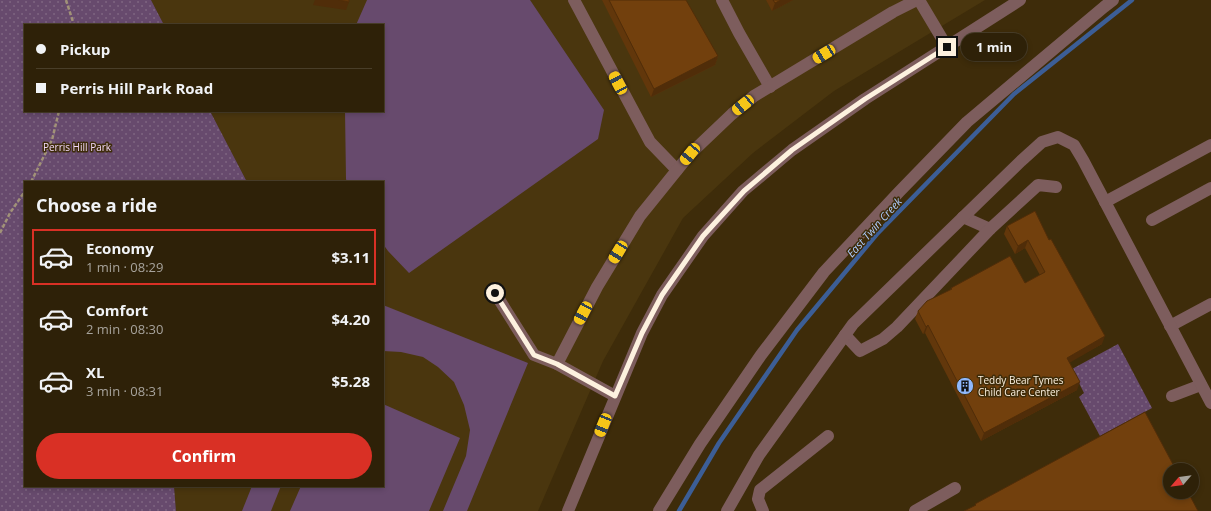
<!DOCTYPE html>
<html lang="en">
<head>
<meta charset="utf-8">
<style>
	:root { --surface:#2e2108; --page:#3a2e16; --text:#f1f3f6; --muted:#a7a39c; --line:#493e29; --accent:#d93025 }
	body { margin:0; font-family:"Open Sans",sans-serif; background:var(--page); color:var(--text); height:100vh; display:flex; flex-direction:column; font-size:15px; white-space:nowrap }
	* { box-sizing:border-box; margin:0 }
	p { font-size:13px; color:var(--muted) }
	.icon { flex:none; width:22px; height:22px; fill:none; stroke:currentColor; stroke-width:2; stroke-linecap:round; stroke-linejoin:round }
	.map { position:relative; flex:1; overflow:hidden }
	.drawer { position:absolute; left:24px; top:181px; width:360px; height:306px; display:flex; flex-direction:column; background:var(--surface); border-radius:0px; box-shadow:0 2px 6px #0003,0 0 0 1px var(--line) }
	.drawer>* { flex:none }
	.top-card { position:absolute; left:24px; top:24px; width:360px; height:88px; border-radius:0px; box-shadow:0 2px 6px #0003,0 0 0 1px var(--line); display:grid; align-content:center; height:88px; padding:0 12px; background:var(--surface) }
	.needle { width:26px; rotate:242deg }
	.tools { position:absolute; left:1163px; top:463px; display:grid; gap:8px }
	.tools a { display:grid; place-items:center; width:36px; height:36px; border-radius:50%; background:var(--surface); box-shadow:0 2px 6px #0003,0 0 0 1px var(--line); font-size:20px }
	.end { position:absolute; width:18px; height:18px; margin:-9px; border:5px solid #fdf1df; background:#111; box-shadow:0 0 0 2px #111 }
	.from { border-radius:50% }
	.bubble { position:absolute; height:28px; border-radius:14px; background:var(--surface); box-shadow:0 2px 6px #0003,0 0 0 1px var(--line); font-size:13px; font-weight:700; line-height:28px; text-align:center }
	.car { position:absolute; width:12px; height:24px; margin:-12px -6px; border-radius:5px; box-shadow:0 0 3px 1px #0007; background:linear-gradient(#f5c518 24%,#345 0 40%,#f5c518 0 76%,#345 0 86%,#f5c518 0) }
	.top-card b { display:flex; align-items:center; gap:14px; height:38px; font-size:15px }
	.top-card b+b { border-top:1px solid var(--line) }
	.top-card i { width:10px; height:10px; background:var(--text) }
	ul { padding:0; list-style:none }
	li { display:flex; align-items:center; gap:12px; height:56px; margin:0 8px 6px; padding:0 4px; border:2px solid transparent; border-radius:0px }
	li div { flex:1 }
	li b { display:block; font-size:15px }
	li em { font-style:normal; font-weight:700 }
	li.current { border-color:var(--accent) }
	li>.icon { width:36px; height:36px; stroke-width:1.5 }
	h2 { padding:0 12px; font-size:18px; line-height:48px }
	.primary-button { display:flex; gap:8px; margin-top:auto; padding:8px 12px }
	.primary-button a { flex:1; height:46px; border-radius:24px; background:var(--accent); color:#fff; font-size:16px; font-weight:700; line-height:46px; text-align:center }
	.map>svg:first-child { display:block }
	.built { fill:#4a360e }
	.grass { fill:url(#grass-dots) }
	.pitch { fill:#674a6d }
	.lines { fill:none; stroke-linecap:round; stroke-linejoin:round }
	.stream { stroke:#3c5e96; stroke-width:4.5 }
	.path { stroke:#a19278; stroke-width:2.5; stroke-dasharray:4 2; stroke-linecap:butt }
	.minor { stroke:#7d5d5d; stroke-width:12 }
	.wall { fill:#62370b }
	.shaded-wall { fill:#502d09 }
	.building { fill:#72400d; stroke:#502d09 }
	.route { stroke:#fdf1df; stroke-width:5 }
	.labels { text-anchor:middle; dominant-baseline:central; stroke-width:3; stroke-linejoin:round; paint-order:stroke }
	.park-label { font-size:10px; fill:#f2d8f8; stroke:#3e2c0a }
	.poi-label { font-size:10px; fill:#fdf1df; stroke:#3e2c0a; text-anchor:start }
	.water-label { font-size:11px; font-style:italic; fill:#accafc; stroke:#3e2c0a }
</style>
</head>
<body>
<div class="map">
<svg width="1211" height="511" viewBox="0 0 1211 511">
	<defs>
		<pattern id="grass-dots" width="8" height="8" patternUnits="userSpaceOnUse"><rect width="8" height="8" fill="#674a6d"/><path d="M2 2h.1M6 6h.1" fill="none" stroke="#7e6581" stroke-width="1.8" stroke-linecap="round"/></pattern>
	</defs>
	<rect width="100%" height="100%" fill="#3e2c0a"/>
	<polygon class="built" points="151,0 985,0 834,91 753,153 683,218 603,361 538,511 176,511 174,486 383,486 383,182 247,182 210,111 383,111 383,25 164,25"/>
	<g class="grass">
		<polygon points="0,0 151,0 164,25 25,25 25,111 210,111 247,182 25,182 25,486 174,486 176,511 0,511"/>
		<polygon points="1118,344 1152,408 1100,436 1079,397 1084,393 1072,369"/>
	</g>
	<g class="pitch">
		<polygon points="367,0 530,0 604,110 598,139 409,273 388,251 383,244 383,182 347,182 346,179 345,111 383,111 383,25 356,25"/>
		<polygon points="383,305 528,363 467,511 443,511 466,456 470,430 464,405 454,382 438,367 423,357 401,352 383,351"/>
		<polygon points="383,404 460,438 429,511 290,511 301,486 383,486"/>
		<polygon points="252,486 281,486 271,511 242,511"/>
	</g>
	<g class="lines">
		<polyline class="stream" points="679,511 719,443 797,330 877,234 1014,94 1132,0"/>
		<g class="path">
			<polyline points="66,0 74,25"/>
			<polyline points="31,182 52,140 59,111"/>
			<polyline points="0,233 10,213 25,191"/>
		</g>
		<g class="minor">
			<polyline points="574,0 650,142 677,170"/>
			<polyline points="722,0 739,33 770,87"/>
			<polyline points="919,0 947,47"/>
			<polyline points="1105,202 1211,145"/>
			<polyline points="963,217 990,229"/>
			<polyline points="1152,220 1211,188"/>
			<polyline points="495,293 534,355 557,364 615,396"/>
			<polyline points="1170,326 1211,304"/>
			<polyline points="845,335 860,351 883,339 897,327 990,229 1038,185 1056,187"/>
			<polyline points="557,364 597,287 640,216 690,154 732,114 754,96 893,12 917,0"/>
			<polyline points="1172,396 1201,385"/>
			<polyline points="568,511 642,333 662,295 703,236 743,191 792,150 865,99 1020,0"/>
			<polyline points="659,511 700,444 761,355 824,272 899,192 967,122 1104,7 1113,0"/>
			<polyline points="727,511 759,455 853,324 1021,161 1042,142 1058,137 1074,145 1083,160 1211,403"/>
			<polyline points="763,511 758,499 760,490 828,436"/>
			<polyline points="915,511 955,488"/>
		</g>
	</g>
	<g class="wall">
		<polygon points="602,0 686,0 718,56 715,65 651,97"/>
		<polygon points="766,0 793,0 772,11"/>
		<polygon points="1007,226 1049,240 1102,344 1069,362 1077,390 981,441 925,333 923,334 915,319 918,311 950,290 951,288 1025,283 1040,275 1025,248 1015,254 1004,234"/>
	</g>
	<g class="shaded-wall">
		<polygon points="315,0 338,0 349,2 346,10 313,5"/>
		<polygon points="781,0 793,0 772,11 775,3"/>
		<polygon points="718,56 715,65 651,97 654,89"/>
		<polygon points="1028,240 1025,248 1015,254 1018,246"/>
		<polygon points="928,325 925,333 923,334 926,327"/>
		<polygon points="1105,336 1102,344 1064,366 1067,358"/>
		<polygon points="1080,382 1077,390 981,441 984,433"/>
	</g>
	<g class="building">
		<polygon points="338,0 349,0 349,2"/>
		<polygon points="609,0 686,0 718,56 654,89"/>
		<polygon points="773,0 781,0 775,3"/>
		<polygon points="1035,211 1049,240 1051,239 1105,336 1067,358 1080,382 984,433 928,325 926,327 918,311 927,301 952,289 951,288 1010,256 1025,283 1045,272 1028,240 1018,246 1007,226"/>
		<polygon points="1145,412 1176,470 1170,470 1170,492 1188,492 1198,511 964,511 976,505 975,504"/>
	</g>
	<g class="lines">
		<polyline class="route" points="495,293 534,355 557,364 615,396 642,333 662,295 703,236 744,191 792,150 865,99 947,47"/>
	</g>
	<defs>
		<symbol id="building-disc" viewBox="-11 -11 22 22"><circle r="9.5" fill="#8fb8fd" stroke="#3e2c0a"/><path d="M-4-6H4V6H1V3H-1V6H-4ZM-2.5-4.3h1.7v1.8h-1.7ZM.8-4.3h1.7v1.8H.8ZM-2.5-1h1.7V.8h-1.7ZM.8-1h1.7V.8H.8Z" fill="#111"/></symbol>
	</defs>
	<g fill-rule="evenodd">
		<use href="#building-disc" x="955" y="376" width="20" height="20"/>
	</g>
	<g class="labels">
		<g class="park-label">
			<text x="77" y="147">Perris Hill Park</text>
		</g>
		<g class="poi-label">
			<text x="978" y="380">Teddy Bear Tymes<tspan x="978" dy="12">Child Care Center</tspan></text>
		</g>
		<g class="water-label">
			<text transform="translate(874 227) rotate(-48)">East Twin Creek</text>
		</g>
	</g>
</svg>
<div class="tools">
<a><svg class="needle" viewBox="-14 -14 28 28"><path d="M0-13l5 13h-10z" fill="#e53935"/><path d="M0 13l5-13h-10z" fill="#a7a39c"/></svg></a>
</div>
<i class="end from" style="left:495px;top:293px"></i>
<i class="end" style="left:947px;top:47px"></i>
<div class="bubble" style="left:961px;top:33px;width:66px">1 min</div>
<i class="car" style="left:824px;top:54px;rotate:239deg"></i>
<i class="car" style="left:618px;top:83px;rotate:332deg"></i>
<i class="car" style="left:743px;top:105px;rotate:231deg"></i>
<i class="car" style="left:690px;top:154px;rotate:219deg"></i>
<i class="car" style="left:618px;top:252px;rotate:211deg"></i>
<i class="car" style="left:583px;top:313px;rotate:208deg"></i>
<i class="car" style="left:603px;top:425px;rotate:202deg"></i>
<div class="top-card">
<b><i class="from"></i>Pickup</b>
<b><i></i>Perris Hill Park Road</b>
</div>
<section class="drawer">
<h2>Choose a ride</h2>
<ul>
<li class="current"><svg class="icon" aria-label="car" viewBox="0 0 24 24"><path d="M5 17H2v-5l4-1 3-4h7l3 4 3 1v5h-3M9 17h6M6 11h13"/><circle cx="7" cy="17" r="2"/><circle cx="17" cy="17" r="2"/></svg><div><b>Economy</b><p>1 min · 08:29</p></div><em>$3.11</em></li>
<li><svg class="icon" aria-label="car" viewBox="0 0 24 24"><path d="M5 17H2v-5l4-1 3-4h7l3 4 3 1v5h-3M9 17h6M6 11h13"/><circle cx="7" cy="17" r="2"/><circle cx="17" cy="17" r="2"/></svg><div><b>Comfort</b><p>2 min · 08:30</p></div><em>$4.20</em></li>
<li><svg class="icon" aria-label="car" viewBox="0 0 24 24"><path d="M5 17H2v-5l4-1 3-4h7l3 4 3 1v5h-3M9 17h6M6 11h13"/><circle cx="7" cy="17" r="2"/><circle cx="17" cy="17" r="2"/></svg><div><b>XL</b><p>3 min · 08:31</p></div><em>$5.28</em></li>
</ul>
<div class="primary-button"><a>Confirm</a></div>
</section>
</div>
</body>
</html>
